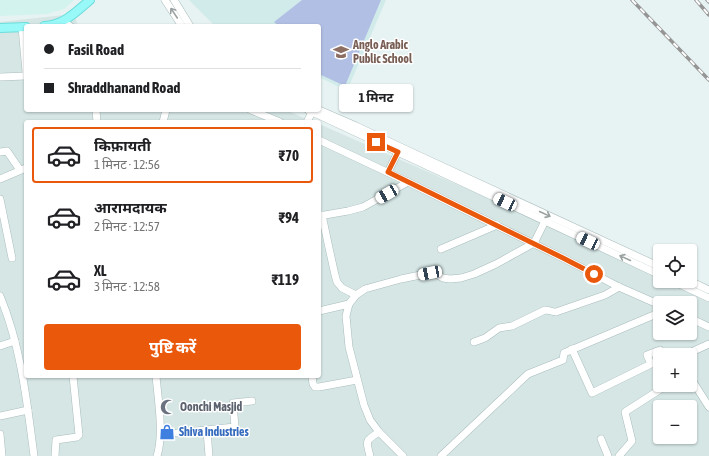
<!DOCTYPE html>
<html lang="hi">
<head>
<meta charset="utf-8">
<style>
	:root { --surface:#fff; --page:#f6f6f6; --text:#202124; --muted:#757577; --line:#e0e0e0; --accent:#ea580c }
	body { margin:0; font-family:"Asap Condensed","Noto Sans Devanagari",sans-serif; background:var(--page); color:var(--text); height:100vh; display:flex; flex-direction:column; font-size:15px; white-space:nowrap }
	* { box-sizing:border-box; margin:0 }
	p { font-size:13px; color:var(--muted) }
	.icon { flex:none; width:22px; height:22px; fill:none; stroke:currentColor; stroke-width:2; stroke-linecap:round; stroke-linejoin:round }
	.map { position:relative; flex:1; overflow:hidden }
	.panel { position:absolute; left:24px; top:120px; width:297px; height:258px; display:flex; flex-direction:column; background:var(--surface); border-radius:4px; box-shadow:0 1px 3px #0004 }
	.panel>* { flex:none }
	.hud { position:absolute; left:24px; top:24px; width:297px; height:88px; border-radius:4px; box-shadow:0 1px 3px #0004; display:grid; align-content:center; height:88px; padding:0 20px; background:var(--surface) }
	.buttons { position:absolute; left:653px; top:244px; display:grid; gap:8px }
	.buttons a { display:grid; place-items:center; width:44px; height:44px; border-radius:4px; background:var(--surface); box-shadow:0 1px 3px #0004; font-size:20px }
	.end { position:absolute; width:18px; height:18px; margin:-9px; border:5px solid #ea580c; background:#fff; box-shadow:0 0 0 2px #fff }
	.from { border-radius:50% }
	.bubble { position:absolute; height:28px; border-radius:4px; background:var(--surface); box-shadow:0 1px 3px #0004; font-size:13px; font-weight:700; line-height:28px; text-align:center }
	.car { position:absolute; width:12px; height:24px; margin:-12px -6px; border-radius:5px; box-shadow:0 0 3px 1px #0007; background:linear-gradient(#fff 24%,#345 0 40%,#fff 0 76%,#345 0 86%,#fff 0) }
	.hud b { display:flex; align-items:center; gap:14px; height:38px; font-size:15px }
	.hud b+b { border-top:1px solid var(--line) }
	.hud i { width:10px; height:10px; background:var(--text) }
	ul { padding:7px 0 0; list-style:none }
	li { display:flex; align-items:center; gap:12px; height:56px; margin:0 8px 6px; padding:0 12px; border:2px solid transparent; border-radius:4px }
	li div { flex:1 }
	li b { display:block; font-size:15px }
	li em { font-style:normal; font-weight:700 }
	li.selected { border-color:var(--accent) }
	li>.icon { width:36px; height:36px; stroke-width:1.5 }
	.primary-button { display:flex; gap:8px; margin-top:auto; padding:8px 20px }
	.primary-button a { flex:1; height:46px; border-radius:4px; background:var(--accent); color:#fff; font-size:16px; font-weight:700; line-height:46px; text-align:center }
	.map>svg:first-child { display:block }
	.residential { fill:#d5e6e5; fill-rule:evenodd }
	.commercial { fill:#d3f3ef }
	.education { fill:#d1ebeb }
	.green { fill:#b1bfe4 }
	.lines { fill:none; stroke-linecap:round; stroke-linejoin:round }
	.minor-tunnel { stroke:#c4cfcf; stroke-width:7; stroke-dasharray:7 3.5; stroke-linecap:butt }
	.minor-casing { stroke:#aabdbc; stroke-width:8 }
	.major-casing { stroke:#6adddb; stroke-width:10 }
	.minor { stroke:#fff; stroke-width:7 }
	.major { stroke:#99f8f8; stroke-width:8 }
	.rail-casing { stroke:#959595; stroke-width:3.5 }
	.rail { stroke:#fff; stroke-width:2; stroke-dasharray:6; stroke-linecap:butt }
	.oneway { stroke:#9aa2a1 }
	.route { stroke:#ea580c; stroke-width:5 }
	.labels { text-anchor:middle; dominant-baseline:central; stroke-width:3; stroke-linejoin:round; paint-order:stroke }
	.education-label { font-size:12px; font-weight:bold; fill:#785e54; stroke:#fff; text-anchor:start }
	.worship-label { font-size:12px; font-weight:bold; fill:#5b616d; stroke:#fff; text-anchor:start }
	.shop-label { font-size:12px; font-weight:bold; fill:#366cbe; stroke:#fff; text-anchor:start }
</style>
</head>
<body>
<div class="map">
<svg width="709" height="456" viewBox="0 0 709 456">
	<rect width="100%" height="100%" fill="#e7f2f2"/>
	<path class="residential" d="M74,14L78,26H26V110H286L313,122H26V376H319V124L660,274V281H676L709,296V456H0V22ZM660,303H690V333H660ZM660,355H690V385H660ZM660,407H690V437H660Z"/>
	<polygon class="commercial" points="0,0 74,0 64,9 47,14 0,16"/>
	<polygon class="education" points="189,0 386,0 347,91 319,77 319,26 215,26"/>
	<polygon class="green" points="302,0 381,0 345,86 319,74 319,26 279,26 274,22"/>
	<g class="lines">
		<polyline class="minor-tunnel" points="166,434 177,433"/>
		<defs>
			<g id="minor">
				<polyline points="165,0 182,26"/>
				<polyline points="174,0 190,26"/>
				<polyline points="63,22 70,26"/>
				<polyline points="22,27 26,72"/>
				<polyline points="0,77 26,76"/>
				<polyline points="96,110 97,122"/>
				<polyline points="251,110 280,122"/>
				<polyline points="308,110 660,275"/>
				<polyline points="319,110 356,126 409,151 660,267"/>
				<polyline points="163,122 166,110"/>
				<polyline points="307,122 312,112"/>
				<polyline points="319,140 408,182 563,258 619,287 660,305"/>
				<polyline points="0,152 7,151 20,170"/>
				<polyline points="388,172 398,152"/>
				<polyline points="0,179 26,168"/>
				<polyline points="0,199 12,258"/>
				<polyline points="322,215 329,248 335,275 337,282 342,288 356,295"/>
				<polyline points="319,216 348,211 363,207 408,182"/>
				<polyline points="441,249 497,225"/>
				<polyline points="673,281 709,298"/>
				<polyline points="690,281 709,290"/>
				<path d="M0,296C21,346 27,402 34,456"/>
				<polyline points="319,311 349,304"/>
				<polyline points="690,318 709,327"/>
				<path d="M474,342L485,338L499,328L512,326L545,310C549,310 552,312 556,312L605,295L619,287"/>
				<polyline points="0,346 15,341"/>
				<polyline points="572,349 592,393 651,364 647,355 660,350 662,355"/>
				<polyline points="685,355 709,344"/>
				<path d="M156,376C158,399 164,434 157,456"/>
				<polyline points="312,376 313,384 315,387 319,387 357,380"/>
				<polyline points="690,377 709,407"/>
				<polyline points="0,416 28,410"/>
				<polyline points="207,431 209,456"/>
				<polyline points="177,433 235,427 233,403 252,401"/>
				<polyline points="0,434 2,456"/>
				<polyline points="601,439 608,456"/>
				<polyline points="55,456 56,440 77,437 79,435 73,376"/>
				<path d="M370,456C366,440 365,441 379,432"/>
				<polyline points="403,456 379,432 370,420 364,405 349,347 346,316 349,304 356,295 365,289 401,279 430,273 436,274 443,278 450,279 461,278 474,274 496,264 534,243 545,221"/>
				<polyline points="441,456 528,374 563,360 564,353 654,315 658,311 660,307"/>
				<polyline points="619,456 632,441 625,412 667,385"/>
			</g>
			<g id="major">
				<path d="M44,26C64,25 76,12 90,0"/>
				<polyline points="0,28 26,27"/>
			</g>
		</defs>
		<use href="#minor" class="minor-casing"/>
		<use href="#major" class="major-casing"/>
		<use href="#minor" class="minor"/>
		<use href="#major" class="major"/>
		<defs>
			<g id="rail">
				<polyline points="632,0 709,80"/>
				<polyline points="696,0 709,15"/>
				<polyline points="707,0 709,2"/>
			</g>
		</defs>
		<use href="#rail" class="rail-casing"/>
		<use href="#rail" class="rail"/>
	</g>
	<defs><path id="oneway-shaft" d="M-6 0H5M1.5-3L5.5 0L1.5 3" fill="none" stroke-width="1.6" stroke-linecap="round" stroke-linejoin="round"/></defs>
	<g class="oneway">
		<use href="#oneway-shaft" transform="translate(174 13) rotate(-124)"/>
		<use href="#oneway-shaft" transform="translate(545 214) rotate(25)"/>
		<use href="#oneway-shaft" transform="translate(625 258) rotate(-155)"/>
	</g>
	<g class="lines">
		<polyline class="route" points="376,142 398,152 388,172 563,258 594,274"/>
	</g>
	<defs>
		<symbol id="school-bare" viewBox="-9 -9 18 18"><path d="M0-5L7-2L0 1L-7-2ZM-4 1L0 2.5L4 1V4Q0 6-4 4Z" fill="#8d6e63" stroke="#fff" stroke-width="2.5" paint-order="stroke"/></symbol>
		<symbol id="mosque-bare" viewBox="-9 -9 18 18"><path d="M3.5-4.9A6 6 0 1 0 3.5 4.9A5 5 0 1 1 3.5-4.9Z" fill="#6b7280" stroke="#fff" stroke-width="2.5" paint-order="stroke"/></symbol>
		<symbol id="shop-bare" viewBox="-9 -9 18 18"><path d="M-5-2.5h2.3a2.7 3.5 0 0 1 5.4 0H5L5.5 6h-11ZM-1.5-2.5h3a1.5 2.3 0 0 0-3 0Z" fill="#3f7fe0" stroke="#fff" stroke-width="2.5" paint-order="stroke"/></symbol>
	</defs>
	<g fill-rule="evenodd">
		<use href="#school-bare" x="330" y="41" width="22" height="22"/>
		<use href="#mosque-bare" x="157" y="396" width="22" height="22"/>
		<use href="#shop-bare" x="156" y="421" width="22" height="22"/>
	</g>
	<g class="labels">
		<g class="education-label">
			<text x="353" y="45">Anglo Arabic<tspan x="353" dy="14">Public School</tspan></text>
		</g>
		<g class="worship-label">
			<text x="180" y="407">Oonchi Masjid</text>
		</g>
		<g class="shop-label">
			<text x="179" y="432">Shiva Industries</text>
		</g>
	</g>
</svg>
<div class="buttons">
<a><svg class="icon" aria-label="locate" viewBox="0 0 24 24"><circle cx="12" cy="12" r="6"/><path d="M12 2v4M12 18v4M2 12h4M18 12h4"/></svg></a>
<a><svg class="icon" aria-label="layers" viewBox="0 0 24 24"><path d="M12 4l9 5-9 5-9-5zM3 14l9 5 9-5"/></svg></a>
<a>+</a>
<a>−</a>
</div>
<i class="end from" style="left:594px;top:274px"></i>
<i class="end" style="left:376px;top:142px"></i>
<div class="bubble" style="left:339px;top:84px;width:74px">1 मिनट</div>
<i class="car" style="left:387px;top:194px;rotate:240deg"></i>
<i class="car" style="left:505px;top:202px;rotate:295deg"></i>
<i class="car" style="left:588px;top:241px;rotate:295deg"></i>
<i class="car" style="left:430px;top:273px;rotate:259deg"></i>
<div class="hud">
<b><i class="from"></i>Fasil Road</b>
<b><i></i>Shraddhanand Road</b>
</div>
<section class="panel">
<ul>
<li class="selected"><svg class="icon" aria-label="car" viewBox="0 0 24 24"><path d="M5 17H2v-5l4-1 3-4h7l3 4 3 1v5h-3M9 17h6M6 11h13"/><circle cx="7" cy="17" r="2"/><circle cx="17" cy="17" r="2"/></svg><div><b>किफ़ायती</b><p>1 मिनट · 12:56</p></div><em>₹70</em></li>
<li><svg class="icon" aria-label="car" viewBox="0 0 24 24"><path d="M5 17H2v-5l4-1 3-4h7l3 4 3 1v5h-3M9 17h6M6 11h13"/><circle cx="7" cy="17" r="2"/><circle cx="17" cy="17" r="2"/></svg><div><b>आरामदायक</b><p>2 मिनट · 12:57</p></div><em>₹94</em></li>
<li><svg class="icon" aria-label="car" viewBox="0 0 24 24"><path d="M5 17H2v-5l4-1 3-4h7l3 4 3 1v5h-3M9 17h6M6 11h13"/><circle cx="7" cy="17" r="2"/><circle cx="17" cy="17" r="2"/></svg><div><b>XL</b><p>3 मिनट · 12:58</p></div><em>₹119</em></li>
</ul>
<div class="primary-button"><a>पुष्टि करें</a></div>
</section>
</div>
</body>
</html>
